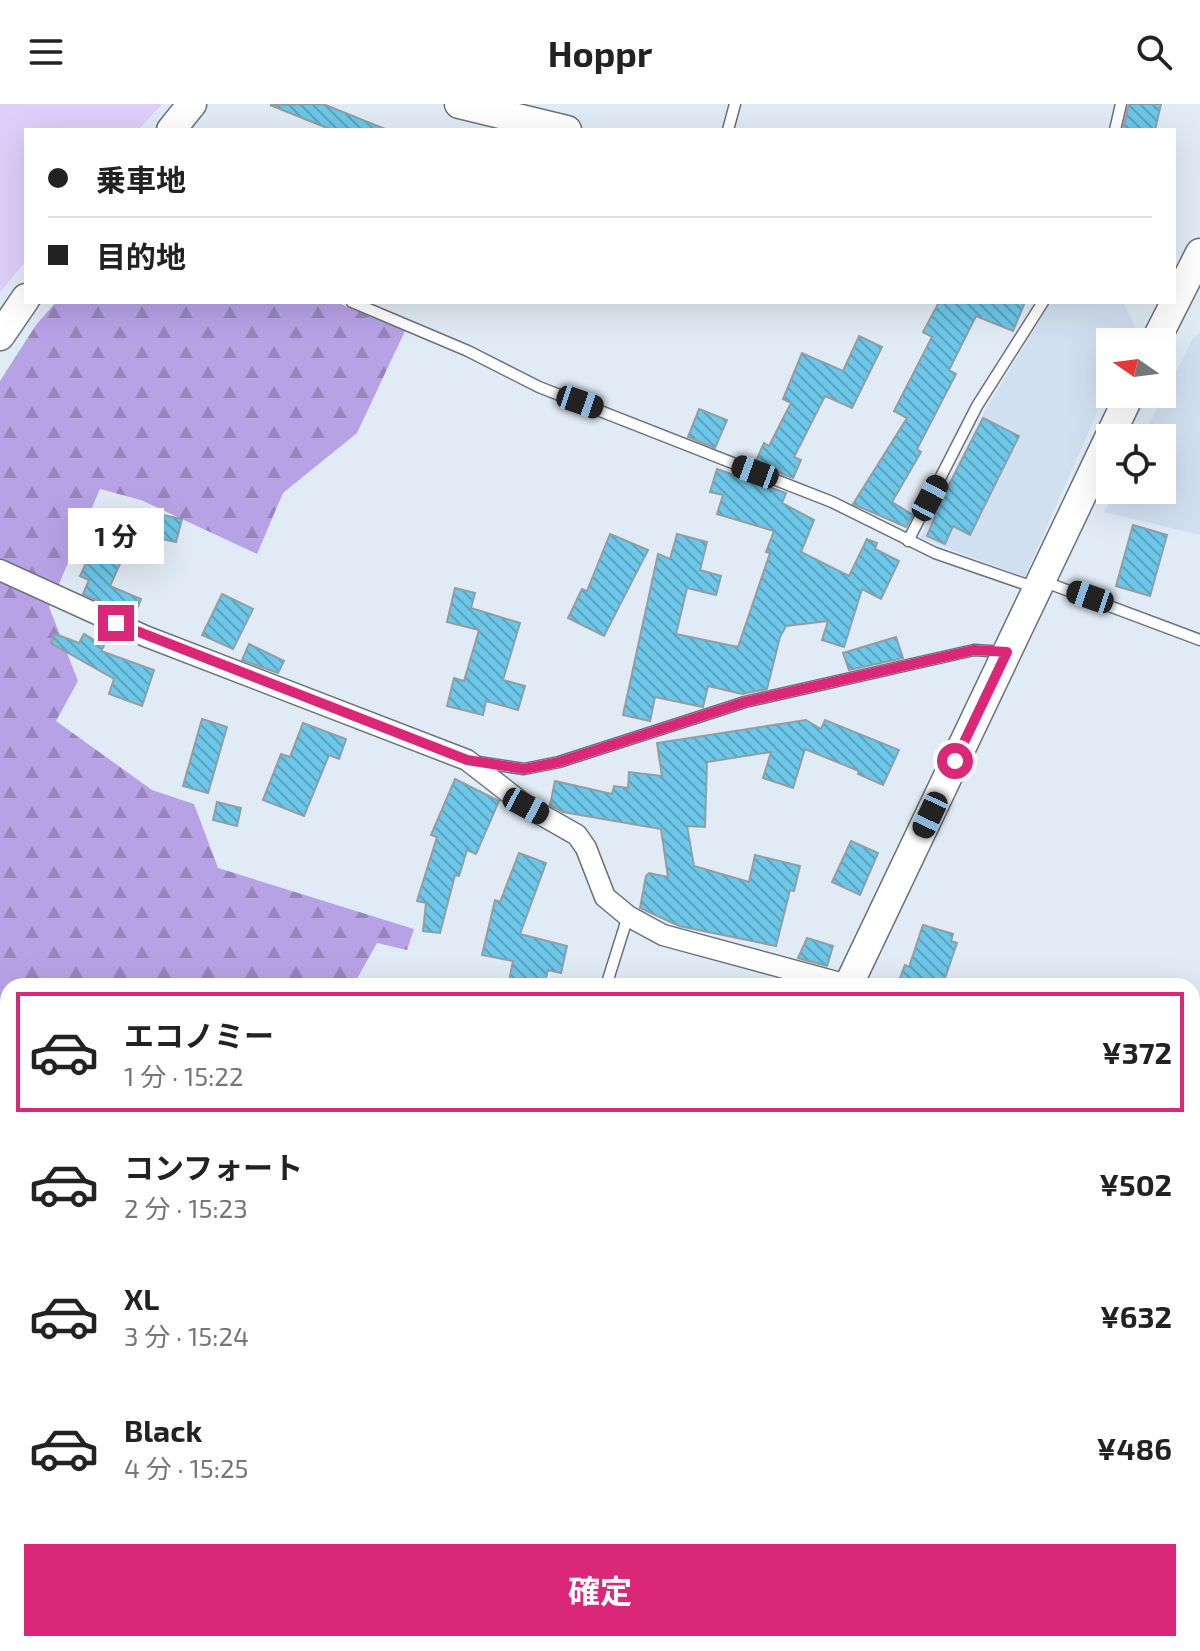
<!DOCTYPE html>
<html lang="ja">
<head>
<meta charset="utf-8">
<style>
	:root { --surface:#fff; --page:#f2f2f2; --text:#222; --muted:#767676; --line:#e0e0e0; --accent:#db2777 }
	body { margin:0; font-family:"Exo 2","Noto Sans JP",sans-serif; background:var(--page); color:var(--text); height:100vh; display:flex; flex-direction:column; font-size:30px; white-space:nowrap }
	* { box-sizing:border-box; margin:0 }
	p { font-size:26px; color:var(--muted) }
	.icon { flex:none; width:44px; height:44px; fill:none; stroke:currentColor; stroke-width:2; stroke-linecap:round; stroke-linejoin:round }
	.map { position:relative; flex:1; overflow:hidden }
	.drawer { position:absolute; left:0px; top:874px; width:1200px; height:674px; display:flex; flex-direction:column; background:var(--surface); border-radius:24px 24px 0 0; box-shadow:0 8px 32px #0002 }
	.drawer>* { flex:none }
	.top-card { position:absolute; left:24px; top:24px; width:1152px; height:176px; border-radius:0px; box-shadow:0 8px 32px #0002; display:grid; align-content:center; height:176px; padding:0 24px; background:var(--surface) }
	.needle { width:52px; rotate:284deg }
	.controls { position:absolute; left:1096px; top:224px; display:grid; gap:16px }
	.controls a { display:grid; place-items:center; width:80px; height:80px; border-radius:0px; background:var(--surface); box-shadow:0 8px 32px #0002; font-size:40px }
	.end { position:absolute; width:36px; height:36px; margin:-18px; border:10px solid #db2777; background:#fff; box-shadow:0 0 0 4px #fff }
	.from { border-radius:50% }
	.bubble { position:absolute; height:56px; border-radius:0px; background:var(--surface); box-shadow:0 8px 32px #0002; font-size:26px; font-weight:700; line-height:56px; text-align:center }
	.car { position:absolute; width:24px; height:48px; margin:-24px -12px; border-radius:10px; box-shadow:0 0 6px 2px #0007; background:linear-gradient(#222 24%,#8ab4d8 0 40%,#222 0 76%,#8ab4d8 0 86%,#222 0) }
	.top-card b { display:flex; align-items:center; gap:28px; height:76px; font-size:30px }
	.top-card b+b { border-top:2px solid var(--line) }
	.top-card i { width:20px; height:20px; background:var(--text) }
	ul { padding:14px 0 0; list-style:none }
	li { display:flex; align-items:center; gap:24px; height:120px; margin:0 16px 12px; padding:0 8px; border:4px solid transparent; border-radius:0px }
	li div { flex:1 }
	li b { display:block; font-size:30px }
	li em { font-style:normal; font-weight:700 }
	li.active { border-color:var(--accent) }
	li>.icon { width:72px; height:72px; stroke-width:1.5 }
	.cta { display:flex; gap:16px; margin-top:auto; padding:16px 24px }
	.cta a { flex:1; height:92px; border-radius:0px; background:var(--accent); color:#fff; font-size:32px; font-weight:700; line-height:92px; text-align:center }
	header { display:flex; justify-content:space-between; align-items:center; height:104px; padding:0 24px; background:var(--surface); font-size:36px; font-weight:700 }
	.map>svg:first-child { display:block }
	.built { fill:#d1e0f0 }
	.forest { fill:url(#forest-firs) }
	.park { fill:#dccff9 }
	.building { fill:url(#building-back-hatch); stroke:#919ea4; stroke-width:2 }
	.lines { fill:none; stroke-linecap:round; stroke-linejoin:round }
	.lane-casing { stroke:#6a737c; stroke-width:13 }
	.street-casing { stroke:#6a737c; stroke-width:23 }
	.secondary-casing { stroke:#6a737c; stroke-width:31 }
	.path { stroke:#959ca3; stroke-width:4; stroke-dasharray:4 6; stroke-linecap:butt }
	.lane { stroke:#fff; stroke-width:10 }
	.street { stroke:#fff; stroke-width:20 }
	.secondary { stroke:#fff; stroke-width:28 }
	.route { stroke:#db2777; stroke-width:10 }
</style>
</head>
<body>
<header><svg class="icon" aria-label="menu" viewBox="0 0 24 24"><path d="M4 6h16M4 12h16M4 18h16"/></svg>Hoppr<svg class="icon" aria-label="search" viewBox="0 0 24 24"><circle cx="10" cy="10" r="6"/><path d="M15 15l6 6"/></svg></header>
<div class="map">
<svg width="1200" height="1547" viewBox="0 0 1200 1547">
	<defs>
		<pattern id="forest-firs" width="22" height="20" patternUnits="userSpaceOnUse" patternTransform="scale(2)"><rect width="22" height="20" fill="#b8a2e6"/><path d="M5 1l3.5 6h-7zM16 11l3.5 6h-7z" fill="#9785bc"/></pattern>
		<pattern id="building-back-hatch" width="6" height="6" patternUnits="userSpaceOnUse" patternTransform="scale(2)"><rect width="6" height="6" fill="#6dc7e9"/><path d="M-1 5l2 2M0 0l6 6M5-1l2 2" fill="none" stroke="#5ba3be"/></pattern>
	</defs>
	<rect width="100%" height="100%" fill="#e1ebf5"/>
	<g class="built">
		<polygon points="1051,198 1123,198 1135,222 1128,238 1110,238 1110,279 1025,473 920,434 987,303"/>
		<polygon points="1200,229 1200,431 1104,408 1115,386 1162,386 1162,334 1142,334 1193,234"/>
	</g>
	<polygon class="forest" points="56,198 336,198 405,227 357,329 283,389 257,450 141,396 100,385 49,503 78,577 56,617 152,686 194,700 218,764 414,825 407,846 377,839 353,882 8,882 8,984 0,981 0,277 36,221"/>
	<g class="park">
		<polygon points="0,0 162,0 138,26 26,26 26,157 0,188"/>
		<polygon points="0,1198 8,1204 8,1540 209,1540 207,1547 0,1547"/>
	</g>
	<g class="building">
		<polygon points="323,0 385,25 385,26 332,26 270,1"/>
		<polygon points="1129,0 1161,0 1155,26 1123,26"/>
		<polygon points="939,198 1025,198 1013,227 976,212 949,266 956,270 917,345 921,348 892,398 913,411 906,423 853,400 907,314 894,307 932,233 923,228"/>
		<polygon points="859,232 882,243 852,304 825,292 794,353 801,356 793,374 755,359 764,339 769,342 791,299 783,295 802,249 843,267"/>
		<polygon points="699,305 727,316 715,344 688,333"/>
		<polygon points="983,314 1019,332 970,431 953,422 945,440 927,432 935,413 933,412"/>
		<polygon points="717,365 786,389 782,399 814,416 801,448 849,472 867,435 877,439 875,445 899,457 881,495 862,485 844,543 822,536 828,517 786,522 780,533 767,585 742,590 708,582 703,603 655,593 650,617 623,611 658,450 670,455 677,430 707,438 700,466 721,472 716,491 687,484 676,530 738,543 770,449 766,448 774,427 717,410 723,391 710,388"/>
		<polygon points="144,407 182,415 176,438 139,430"/>
		<polygon points="104,420 132,433 110,482 141,495 134,513 83,490 89,476 80,472"/>
		<polygon points="1133,421 1167,431 1150,492 1116,482"/>
		<polygon points="610,430 648,446 604,532 568,514 582,485 587,487"/>
		<polygon points="455,484 475,489 471,504 520,519 503,576 525,582 518,606 486,597 483,611 447,602 454,574 464,577 479,526 447,518"/>
		<polygon points="222,490 253,505 233,545 202,531"/>
		<polygon points="55,530 79,539 84,530 104,542 101,547 154,566 142,602 109,590 114,575 51,539"/>
		<polygon points="896,533 903,554 849,566 843,549"/>
		<polygon points="249,540 284,557 278,569 242,556"/>
		<polygon points="202,615 227,623 208,689 183,682"/>
		<polygon points="806,616 821,625 825,616 899,646 883,681 858,670 859,667 805,645 793,684 763,674 771,648 707,658 705,723 687,722 694,762 749,778 755,751 800,762 794,787 790,786 776,842 679,822 640,804 646,772 649,769 668,773 661,725 563,708 550,701 555,677 612,690 614,682 628,684 629,668 662,672 657,639"/>
		<polygon points="303,619 346,635 339,655 329,651 304,712 263,696 281,650 290,653"/>
		<polygon points="455,675 499,697 476,750 467,746 459,772 455,771 440,829 423,827 426,799 417,797 437,733 431,731"/>
		<polygon points="217,698 241,704 237,722 213,716"/>
		<polygon points="851,737 878,749 860,791 832,778"/>
		<polygon points="519,749 546,759 520,830 567,842 561,869 548,866 544,882 508,882 513,857 482,851 495,796 500,798"/>
		<polygon points="923,821 953,830 951,837 957,839 944,877 954,882 897,882 905,861 909,863"/>
		<polygon points="807,834 833,842 827,862 798,854"/>
	</g>
	<g class="lines">
		<defs>
			<g id="lane">
				<polyline points="728,26 735,0"/>
				<polyline points="1115,26 1121,0"/>
				<polyline points="352,198 468,247 539,283 832,398 935,449 1036,484"/>
				<polyline points="908,437 977,302 1043,198"/>
				<polyline points="1045,478 1200,536"/>
				<polyline points="478,658 524,665 559,658 745,598 974,546 1005,548"/>
				<polyline points="606,882 628,812"/>
			</g>
			<g id="street">
				<polyline points="0,466 145,532 467,656 526,702 577,731 586,744 605,793 628,812 663,831 851,882"/>
				<polyline points="0,990 8,992"/>
				<polyline points="1192,1054 1200,1057"/>
				<polyline points="1192,1478 1200,1481"/>
			</g>
			<g id="secondary">
				<polyline points="459,0 567,26"/>
				<polyline points="171,26 192,0"/>
				<polyline points="0,232 26,194"/>
				<polyline points="1155,238 1200,149"/>
				<polyline points="848,882 1130,290"/>
				<polyline points="527,1547 531,1540"/>
			</g>
		</defs>
		<use href="#lane" class="lane-casing"/>
		<use href="#street" class="street-casing"/>
		<use href="#secondary" class="secondary-casing"/>
		<polyline class="path" points="0,1390 8,1393"/>
		<use href="#lane" class="lane"/>
		<use href="#street" class="street"/>
		<use href="#secondary" class="secondary"/>
	</g>
	<g class="lines">
		<polyline class="route" points="116,519 467,656 524,665 559,658 745,598 974,546 1007,548 955,657"/>
	</g>
</svg>
<div class="controls">
<a><svg class="needle" viewBox="-14 -14 28 28"><path d="M0-13l5 13h-10z" fill="#e53935"/><path d="M0 13l5-13h-10z" fill="#767676"/></svg></a>
<a><svg class="icon" aria-label="locate" viewBox="0 0 24 24"><circle cx="12" cy="12" r="6"/><path d="M12 2v4M12 18v4M2 12h4M18 12h4"/></svg></a>
</div>
<i class="end from" style="left:955px;top:657px"></i>
<i class="end" style="left:116px;top:519px"></i>
<div class="bubble" style="left:68px;top:404px;width:96px">1 分</div>
<i class="car" style="left:580px;top:298px;rotate:109deg"></i>
<i class="car" style="left:755px;top:368px;rotate:290deg"></i>
<i class="car" style="left:930px;top:394px;rotate:28deg"></i>
<i class="car" style="left:1090px;top:493px;rotate:289deg"></i>
<i class="car" style="left:526px;top:702px;rotate:118deg"></i>
<i class="car" style="left:930px;top:711px;rotate:205deg"></i>
<div class="top-card">
<b><i class="from"></i>乗車地</b>
<b><i></i>目的地</b>
</div>
<section class="drawer">
<ul>
<li class="active"><svg class="icon" aria-label="car" viewBox="0 0 24 24"><path d="M5 17H2v-5l4-1 3-4h7l3 4 3 1v5h-3M9 17h6M6 11h13"/><circle cx="7" cy="17" r="2"/><circle cx="17" cy="17" r="2"/></svg><div><b>エコノミー</b><p>1 分 · 15:22</p></div><em>¥372</em></li>
<li><svg class="icon" aria-label="car" viewBox="0 0 24 24"><path d="M5 17H2v-5l4-1 3-4h7l3 4 3 1v5h-3M9 17h6M6 11h13"/><circle cx="7" cy="17" r="2"/><circle cx="17" cy="17" r="2"/></svg><div><b>コンフォート</b><p>2 分 · 15:23</p></div><em>¥502</em></li>
<li><svg class="icon" aria-label="car" viewBox="0 0 24 24"><path d="M5 17H2v-5l4-1 3-4h7l3 4 3 1v5h-3M9 17h6M6 11h13"/><circle cx="7" cy="17" r="2"/><circle cx="17" cy="17" r="2"/></svg><div><b>XL</b><p>3 分 · 15:24</p></div><em>¥632</em></li>
<li><svg class="icon" aria-label="car" viewBox="0 0 24 24"><path d="M5 17H2v-5l4-1 3-4h7l3 4 3 1v5h-3M9 17h6M6 11h13"/><circle cx="7" cy="17" r="2"/><circle cx="17" cy="17" r="2"/></svg><div><b>Black</b><p>4 分 · 15:25</p></div><em>¥486</em></li>
</ul>
<div class="cta"><a>確定</a></div>
</section>
</div>
</body>
</html>
